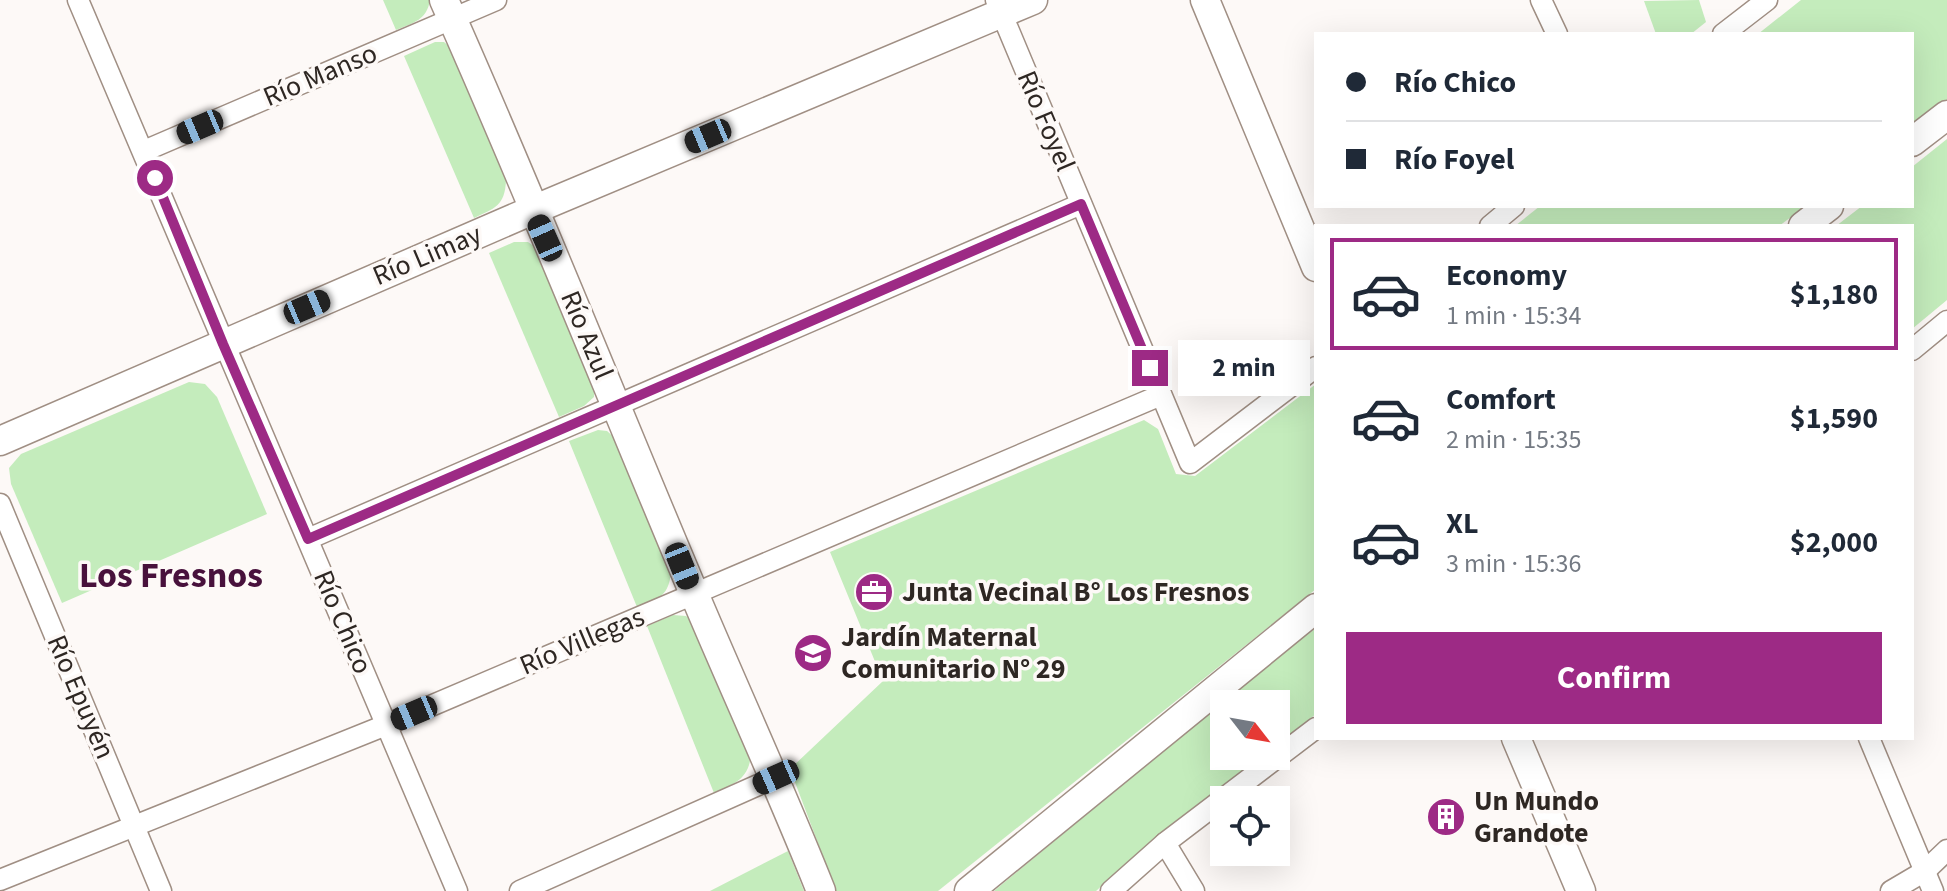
<!DOCTYPE html>
<html lang="en">
<head>
<meta charset="utf-8">
<style>
	:root { --surface:#fff; --page:#f6f6f7; --text:#1f2937; --muted:#747a83; --line:#e0e1e3; --accent:#9d2a85 }
	body { margin:0; font-family:"Source Sans 3",sans-serif; background:var(--page); color:var(--text); height:100vh; display:flex; flex-direction:column; font-size:30px; white-space:nowrap }
	* { box-sizing:border-box; margin:0 }
	p { font-size:26px; color:var(--muted) }
	.icon { flex:none; width:44px; height:44px; fill:none; stroke:currentColor; stroke-width:2; stroke-linecap:round; stroke-linejoin:round }
	.map { position:relative; flex:1; overflow:hidden }
	.drawer { position:absolute; left:1314px; top:224px; width:600px; height:516px; display:flex; flex-direction:column; background:var(--surface); border-radius:0px; box-shadow:0 8px 32px #0002 }
	.drawer>* { flex:none }
	.guide { position:absolute; left:1314px; top:32px; width:600px; height:176px; border-radius:0px; box-shadow:0 8px 32px #0002; display:grid; align-content:center; height:176px; padding:0 32px; background:var(--surface) }
	.needle { width:52px; rotate:121deg }
	.buttons { position:absolute; left:1210px; top:690px; display:grid; gap:16px }
	.buttons a { display:grid; place-items:center; width:80px; height:80px; border-radius:0px; background:var(--surface); box-shadow:0 8px 32px #0002; font-size:40px }
	.end { position:absolute; width:36px; height:36px; margin:-18px; border:10px solid #9d2a85; background:#fff; box-shadow:0 0 0 4px #fff }
	.from { border-radius:50% }
	.bubble { position:absolute; height:56px; border-radius:0px; background:var(--surface); box-shadow:0 8px 32px #0002; font-size:26px; font-weight:700; line-height:56px; text-align:center }
	.car { position:absolute; width:24px; height:48px; margin:-24px -12px; border-radius:10px; box-shadow:0 0 6px 2px #0007; background:linear-gradient(#222 24%,#8ab4d8 0 40%,#222 0 76%,#8ab4d8 0 86%,#222 0) }
	.guide b { display:flex; align-items:center; gap:28px; height:76px; font-size:30px }
	.guide b+b { border-top:2px solid var(--line) }
	.guide i { width:20px; height:20px; background:var(--text) }
	ul { padding:14px 0 0; list-style:none }
	li { display:flex; align-items:center; gap:24px; height:112px; margin:0 16px 12px; padding:0 16px; border:4px solid transparent; border-radius:0px }
	li div { flex:1 }
	li b { display:block; font-size:30px }
	li em { font-style:normal; font-weight:700 }
	li.active { border-color:var(--accent) }
	li>.icon { width:72px; height:72px; stroke-width:1.5 }
	.action { display:flex; gap:16px; margin-top:auto; padding:16px 32px }
	.action a { flex:1; height:92px; border-radius:0px; background:var(--accent); color:#fff; font-size:32px; font-weight:700; line-height:92px; text-align:center }
	.map>svg:first-child { display:block }
	.green { fill:#c4ecbc }
	.lines { fill:none; stroke-linecap:round; stroke-linejoin:round }
	.street-casing { stroke:#a08f84; stroke-width:23 }
	.secondary-casing { stroke:#a08f84; stroke-width:31 }
	.street { stroke:#fff; stroke-width:20 }
	.secondary { stroke:#fff; stroke-width:28 }
	.route { stroke:#9d2a85; stroke-width:10 }
	.labels { text-anchor:middle; dominant-baseline:central; stroke-width:7; stroke-linejoin:round; paint-order:stroke }
	.street-label { font-size:28px; fill:#2e2723; stroke:#fdf9f7 }
	.poi-label { font-size:28px; font-weight:bold; fill:#2e2723; stroke:#fdf9f7; text-anchor:start }
	.district-label { font-size:36px; font-weight:bold; fill:#48113c; stroke:#fdf9f7 }
</style>
</head>
<body>
<div class="map">
<svg width="1947" height="891" viewBox="0 0 1947 891">
	<rect width="100%" height="100%" fill="#fdf9f7"/>
	<g class="green">
		<path d="M383,0H430C427,20 413,23 396,30Z"/>
		<polygon points="1699,0 1706,22 1691,34 1656,34 1644,1"/>
		<polygon points="1801,0 1947,0 1947,101 1912,127 1912,34 1758,34"/>
		<path d="M435,42H444L451,48L506,180C505,206 495,208 474,218L404,56Z"/>
		<polygon points="1947,139 1947,300 1912,329 1912,226 1836,226 1862,206 1912,206 1912,167"/>
		<polygon points="1540,206 1806,206 1779,226 1515,226"/>
		<polygon points="514,242 528,242 538,249 594,385 594,397 584,406 559,417 489,253"/>
		<polygon points="189,382 205,384 217,397 267,514 62,603 11,484 9,468 21,454"/>
		<polygon points="1316,384 1316,589 938,891 836,891 790,769 883,681 830,552 1144,420 1158,429 1176,474 1195,476"/>
		<path d="M598,430L607,431L617,440L671,571C669,597 659,598 637,607L569,441Z"/>
		<path d="M673,615L686,616L697,625L750,761C746,781 731,785 714,793L647,626Z"/>
		<polygon points="1316,628 1316,714 1276,745 1276,704 1224,704 1224,756 1262,756 1156,837 1096,891 994,891 1263,668"/>
		<polygon points="788,851 804,891 710,891"/>
	</g>
	<g class="lines">
		<defs>
			<g id="street">
				<polyline points="78,0 457,891"/>
				<polyline points="996,0 1190,463 1316,367"/>
				<polyline points="1541,0 1557,34"/>
				<polyline points="1723,34 1767,0"/>
				<polyline points="144,151 496,0"/>
				<polyline points="1490,226 1514,206"/>
				<polyline points="1912,350 1947,321"/>
				<polyline points="0,504 161,891"/>
				<polyline points="308,539 1081,204"/>
				<polyline points="1869,738 1933,891"/>
				<polyline points="1165,843 1194,891"/>
				<polyline points="0,880 386,725 1161,395"/>
				<polyline points="520,891 776,777"/>
				<polyline points="1111,891 1165,843 1316,728"/>
				<polyline points="1891,891 1925,871 1947,850"/>
			</g>
			<g id="secondary">
				<path d="M444,0C531,195 610,394 693,591C735,691 781,790 821,891"/>
				<polyline points="1205,0 1316,267"/>
				<polyline points="1912,142 1947,115"/>
				<polyline points="1803,226 1829,206"/>
				<polyline points="0,441 533,210 1033,0"/>
				<polyline points="1516,738 1581,891"/>
				<polyline points="969,891 1316,608"/>
			</g>
		</defs>
		<use href="#street" class="street-casing"/>
		<use href="#secondary" class="secondary-casing"/>
		<use href="#street" class="street"/>
		<use href="#secondary" class="secondary"/>
	</g>
	<g class="lines">
		<polyline class="route" points="155,178 223,344 308,539 1081,204 1150,368"/>
	</g>
	<defs>
		<symbol id="office-disc" viewBox="-11 -11 22 22"><circle r="9.5" fill="#9d2a85" stroke="#fdf9f7"/><path d="M-6-3h4V-5.5h4V-3h4V5H-6ZM-1-4.5V-3h2v-1.5ZM-6 0V1H6V0Z" fill="#fff"/></symbol>
		<symbol id="school-disc" viewBox="-11 -11 22 22"><circle r="9.5" fill="#9d2a85" stroke="#fdf9f7"/><path d="M0-5L7-2L0 1L-7-2ZM-4 1L0 2.5L4 1V4Q0 6-4 4Z" fill="#fff"/></symbol>
		<symbol id="building-disc" viewBox="-11 -11 22 22"><circle r="9.5" fill="#9d2a85" stroke="#fdf9f7"/><path d="M-4-6H4V6H1V3H-1V6H-4ZM-2.5-4.3h1.7v1.8h-1.7ZM.8-4.3h1.7v1.8H.8ZM-2.5-1h1.7V.8h-1.7ZM.8-1h1.7V.8H.8Z" fill="#fff"/></symbol>
	</defs>
	<g fill-rule="evenodd">
		<use href="#office-disc" x="852" y="570" width="44" height="44"/>
		<use href="#school-disc" x="791" y="631" width="44" height="44"/>
		<use href="#building-disc" x="1424" y="795" width="44" height="44"/>
	</g>
	<g class="labels">
		<g class="street-label">
			<text transform="translate(320 75) rotate(-23)">Río Manso</text>
			<text transform="translate(1046 121) rotate(67)">Río Foyel</text>
			<text transform="translate(427 255) rotate(-23)">Río Limay</text>
			<text transform="translate(587 335) rotate(67)">Río Azul</text>
			<text transform="translate(343 622) rotate(67)">Río Chico</text>
			<text transform="translate(582 641) rotate(-23)">Río Villegas</text>
			<text transform="translate(81 697) rotate(67)">Río Epuyén</text>
		</g>
		<g class="poi-label">
			<text x="902" y="592">Junta Vecinal B° Los Fresnos</text>
			<text x="841" y="637">Jardín Maternal<tspan x="841" dy="32">Comunitario N° 29</tspan></text>
			<text x="1474" y="801">Un Mundo<tspan x="1474" dy="32">Grandote</tspan></text>
		</g>
		<g class="district-label">
			<text x="171" y="575">Los Fresnos</text>
		</g>
	</g>
</svg>
<div class="buttons">
<a><svg class="needle" viewBox="-14 -14 28 28"><path d="M0-13l5 13h-10z" fill="#e53935"/><path d="M0 13l5-13h-10z" fill="#747a83"/></svg></a>
<a><svg class="icon" aria-label="locate" viewBox="0 0 24 24"><circle cx="12" cy="12" r="6"/><path d="M12 2v4M12 18v4M2 12h4M18 12h4"/></svg></a>
</div>
<i class="end from" style="left:155px;top:178px"></i>
<i class="end" style="left:1150px;top:368px"></i>
<div class="bubble" style="left:1178px;top:340px;width:132px">2 min</div>
<i class="car" style="left:200px;top:127px;rotate:247deg"></i>
<i class="car" style="left:708px;top:136px;rotate:247deg"></i>
<i class="car" style="left:545px;top:238px;rotate:336deg"></i>
<i class="car" style="left:307px;top:307px;rotate:67deg"></i>
<i class="car" style="left:682px;top:566px;rotate:158deg"></i>
<i class="car" style="left:414px;top:713px;rotate:247deg"></i>
<i class="car" style="left:776px;top:777px;rotate:246deg"></i>
<div class="guide">
<b><i class="from"></i>Río Chico</b>
<b><i></i>Río Foyel</b>
</div>
<section class="drawer">
<ul>
<li class="active"><svg class="icon" aria-label="car" viewBox="0 0 24 24"><path d="M5 17H2v-5l4-1 3-4h7l3 4 3 1v5h-3M9 17h6M6 11h13"/><circle cx="7" cy="17" r="2"/><circle cx="17" cy="17" r="2"/></svg><div><b>Economy</b><p>1 min · 15:34</p></div><em>$1,180</em></li>
<li><svg class="icon" aria-label="car" viewBox="0 0 24 24"><path d="M5 17H2v-5l4-1 3-4h7l3 4 3 1v5h-3M9 17h6M6 11h13"/><circle cx="7" cy="17" r="2"/><circle cx="17" cy="17" r="2"/></svg><div><b>Comfort</b><p>2 min · 15:35</p></div><em>$1,590</em></li>
<li><svg class="icon" aria-label="car" viewBox="0 0 24 24"><path d="M5 17H2v-5l4-1 3-4h7l3 4 3 1v5h-3M9 17h6M6 11h13"/><circle cx="7" cy="17" r="2"/><circle cx="17" cy="17" r="2"/></svg><div><b>XL</b><p>3 min · 15:36</p></div><em>$2,000</em></li>
</ul>
<div class="action"><a>Confirm</a></div>
</section>
</div>
</body>
</html>
